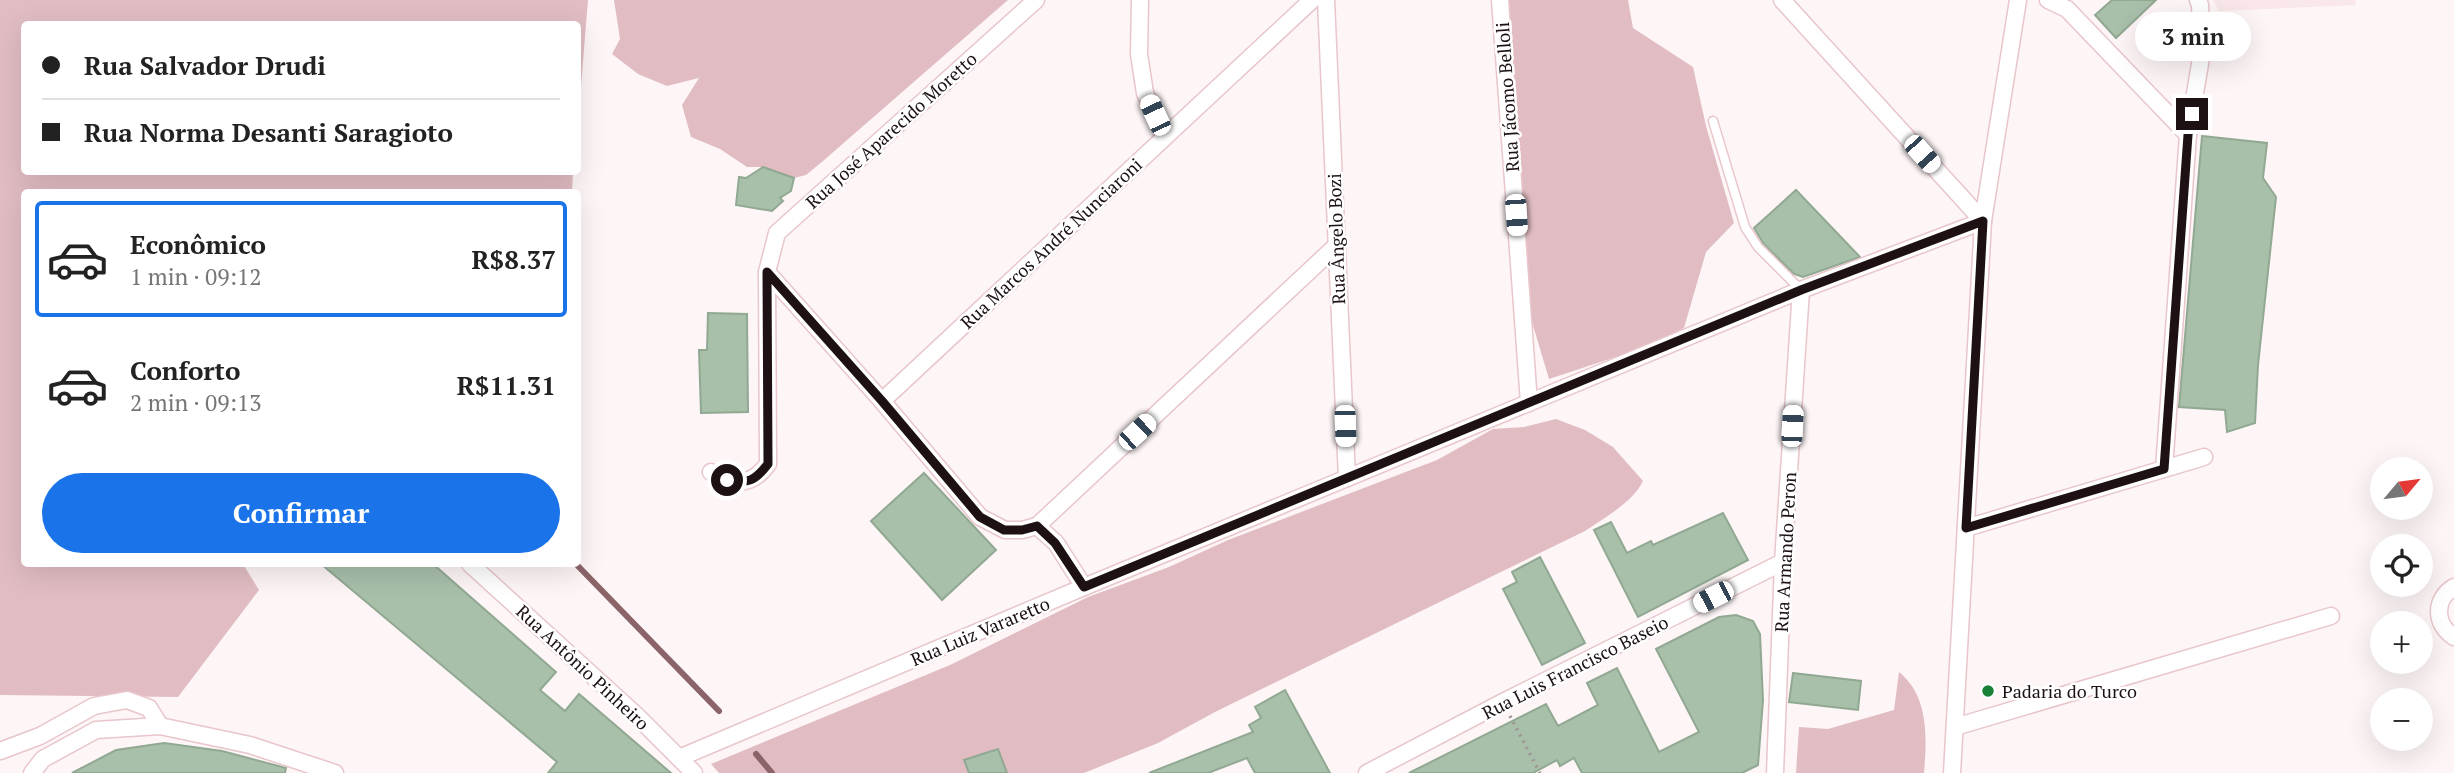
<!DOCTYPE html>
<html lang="pt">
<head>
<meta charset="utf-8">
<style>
	:root { --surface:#fff; --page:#f6f6f6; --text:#222; --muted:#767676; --line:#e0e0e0; --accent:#1a73e8 }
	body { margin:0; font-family:"PT Serif",serif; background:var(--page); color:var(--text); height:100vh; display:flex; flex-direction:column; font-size:26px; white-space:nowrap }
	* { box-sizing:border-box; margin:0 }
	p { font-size:23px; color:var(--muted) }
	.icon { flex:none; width:38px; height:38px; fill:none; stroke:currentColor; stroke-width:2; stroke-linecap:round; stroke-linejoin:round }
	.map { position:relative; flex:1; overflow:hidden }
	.drawer { position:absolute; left:21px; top:189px; width:560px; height:378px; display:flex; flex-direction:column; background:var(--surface); border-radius:7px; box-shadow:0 7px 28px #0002 }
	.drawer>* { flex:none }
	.banner { position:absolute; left:21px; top:21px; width:560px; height:154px; border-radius:7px; box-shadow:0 7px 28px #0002; display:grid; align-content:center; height:154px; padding:0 21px; background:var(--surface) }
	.needle { width:46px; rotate:61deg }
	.fabs { position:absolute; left:2370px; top:457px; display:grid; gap:14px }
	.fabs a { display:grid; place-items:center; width:63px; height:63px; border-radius:50%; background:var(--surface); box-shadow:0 7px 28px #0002; font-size:35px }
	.end { position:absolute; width:32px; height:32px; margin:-16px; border:9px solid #1d1113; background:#fff; box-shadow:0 0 0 4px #fff }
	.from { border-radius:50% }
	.bubble { position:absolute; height:49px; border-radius:24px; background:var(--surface); box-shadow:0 7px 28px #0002; font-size:23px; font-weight:700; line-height:49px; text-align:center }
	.car { position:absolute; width:21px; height:42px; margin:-21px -10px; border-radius:9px; box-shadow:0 0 5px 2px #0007; background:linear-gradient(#fff 24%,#345 0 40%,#fff 0 76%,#345 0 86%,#fff 0) }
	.banner b { display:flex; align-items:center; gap:24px; height:66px; font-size:26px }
	.banner b+b { border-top:2px solid var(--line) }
	.banner i { width:18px; height:18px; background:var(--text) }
	ul { padding:12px 0 0; list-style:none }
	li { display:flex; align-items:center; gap:21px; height:116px; margin:0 14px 10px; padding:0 7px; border:4px solid transparent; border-radius:7px }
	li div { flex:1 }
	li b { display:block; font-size:26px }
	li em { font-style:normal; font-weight:700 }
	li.active { border-color:var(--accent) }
	li>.icon { width:63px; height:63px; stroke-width:1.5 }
	.button { display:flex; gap:14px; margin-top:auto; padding:14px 21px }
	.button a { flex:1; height:80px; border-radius:42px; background:var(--accent); color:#fff; font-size:28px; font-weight:700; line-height:80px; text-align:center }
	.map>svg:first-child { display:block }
	.built { fill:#f9e7e9 }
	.green { fill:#e1bdc3 }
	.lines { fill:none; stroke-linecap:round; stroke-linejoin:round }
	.stream { stroke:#8b646a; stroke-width:6 }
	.building { fill:#a8bfaa; stroke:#91a893; stroke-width:2 }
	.service-casing { stroke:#e8c6cb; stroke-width:11 }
	.minor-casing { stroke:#e8c6cb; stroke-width:19 }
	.path { stroke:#9d9495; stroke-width:3.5; stroke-dasharray:2 5; stroke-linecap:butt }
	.service { stroke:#fff; stroke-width:8 }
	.minor { stroke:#fff; stroke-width:16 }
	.route { stroke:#1d1113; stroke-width:9 }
	.poi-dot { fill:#198136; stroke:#fff; stroke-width:2.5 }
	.labels { text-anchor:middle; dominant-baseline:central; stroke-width:5; stroke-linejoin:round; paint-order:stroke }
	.street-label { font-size:18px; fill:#1d1113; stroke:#fff }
	.poi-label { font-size:18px; fill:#1d1113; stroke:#fff; text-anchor:start }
</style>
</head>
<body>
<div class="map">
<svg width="2454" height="773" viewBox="0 0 2454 773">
	<rect width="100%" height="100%" fill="#fdf5f6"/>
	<polygon class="built" points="2213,0 2355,0 2356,5 2219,11"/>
	<g class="green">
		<polygon points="0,0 588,0 578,123 578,24 24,24 24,172 573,172 572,192 24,192 24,564 243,564 259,590 178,697 0,695"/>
		<polygon points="614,0 1008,0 823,161 806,175 794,178 763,167 747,167 720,149 691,137 682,105 699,78 667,86 638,74 612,54 620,39"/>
		<polygon points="1508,0 1628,0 1633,28 1693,67 1706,126 1734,223 1706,252 1684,328 1646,347 1549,379 1529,312"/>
		<path d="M1556,419L1585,430L1613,447L1643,481C1632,503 1604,518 1585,531L1215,712L1158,743L1084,773H719L711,764L950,665L1088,597L1169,567L1228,540L1437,460L1493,429L1524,427Z"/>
		<path d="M1899,672C1929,696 1927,738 1924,773H1796L1799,727L1828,729L1894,710Z"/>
	</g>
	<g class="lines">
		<g class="stream">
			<polyline points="576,564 719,711"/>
			<polyline points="756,754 772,773"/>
		</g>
	</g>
	<g class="building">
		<polygon points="2112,0 2156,0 2116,38 2095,15"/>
		<polygon points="2202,136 2267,143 2263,178 2276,197 2258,365 2255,423 2227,432 2225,410 2179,407"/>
		<polygon points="763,167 794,178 791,191 780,198 783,201 772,211 736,205 739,177 746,178"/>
		<polygon points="1796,190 1860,257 1803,277 1794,274 1763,243 1754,228"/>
		<polygon points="708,313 747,314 748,412 701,413 699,350 707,350"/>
		<polygon points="924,473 996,550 942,600 871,521"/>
		<polygon points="1723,513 1748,560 1638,617 1594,530 1611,522 1627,553 1651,541 1653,545"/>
		<polygon points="1540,557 1585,643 1542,665 1503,589 1517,582 1512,572"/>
		<polygon points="321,564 433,564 556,672 540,690 565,711 579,694 671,773 548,773 557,762"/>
		<polygon points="1736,615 1753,621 1760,634 1763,700 1758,765 1742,773 1582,773 1574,758 1560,766 1557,760 1533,773 1409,773 1546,704 1558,726 1598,705 1587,683 1617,668 1659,752 1699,732 1656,649 1719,617"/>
		<polygon points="1793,673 1861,681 1858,710 1789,702"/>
		<polygon points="1285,690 1330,773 1255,773 1247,758 1208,773 1149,773 1253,732 1249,725 1261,718 1255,707"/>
		<polygon points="164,743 222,751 286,768 285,773 72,773 116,750"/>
		<polygon points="998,749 1007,773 969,773 964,760"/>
	</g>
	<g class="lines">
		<defs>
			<polyline id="service" points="1713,121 1745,227 1758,247 1801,290"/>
			<g id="minor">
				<polyline points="1140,0 1139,54 1145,93 1165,136"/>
				<polyline points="1326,0 1347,478"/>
				<polyline points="1500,0 1529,403"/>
				<polyline points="1782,0 1983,221"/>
				<polyline points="2048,0 2067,9 2188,135"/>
				<polyline points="767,272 882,401 980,517 1005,530 1022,530 1037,526 1056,543 1084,587"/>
				<polyline points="882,401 1312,0"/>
				<polyline points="2164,469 2188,135 2202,52 2200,5 2198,0"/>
				<path d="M711,472C736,484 750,488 768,464L767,272L777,233L1036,0"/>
				<polyline points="1037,526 1337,245"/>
				<polyline points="1966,528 2204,457"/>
				<polyline points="470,564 637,716 694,773"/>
				<path d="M2454,587C2434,599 2434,624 2454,637"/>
				<polyline points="1955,727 2331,616"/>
				<polyline points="0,751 40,736 94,706 127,700 149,708 160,726"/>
				<polyline points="679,758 1084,587 1801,290 1983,221"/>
				<polyline points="32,773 43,759 96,730 160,726 250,745 335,773"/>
				<polyline points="1367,773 1503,702 1783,562"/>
				<polyline points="1775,773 1783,562 1801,290"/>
				<polyline points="1952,773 1983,221 2018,0"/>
			</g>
		</defs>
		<use href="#service" class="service-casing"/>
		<use href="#minor" class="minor-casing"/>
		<polyline class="path" points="1510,716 1540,773"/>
		<use href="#service" class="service"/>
		<use href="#minor" class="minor"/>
	</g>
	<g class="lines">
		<path class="route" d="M727,480C749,483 754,482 768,464L767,272L882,401L980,517L1004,530H1022L1037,526L1055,543L1084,587L1801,290L1983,221L1966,528L2164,469L2188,135L2192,114"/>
	</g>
	<circle class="poi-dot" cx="1988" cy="691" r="7"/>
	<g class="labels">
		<g class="street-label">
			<text transform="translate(1507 97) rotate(-94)">Rua Jácomo Belloli</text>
			<text transform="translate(891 130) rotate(-42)">Rua José Aparecido Moretto</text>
			<text transform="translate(1336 239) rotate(-92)">Rua Ângelo Bozi</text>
			<text transform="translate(1051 243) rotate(-43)">Rua Marcos André Nunciaroni</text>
			<text transform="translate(1785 552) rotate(-87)">Rua Armando Peron</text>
			<text transform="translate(980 631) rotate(-23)">Rua Luiz Vararetto</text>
			<text transform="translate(583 667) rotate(43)">Rua Antônio Pinheiro</text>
			<text transform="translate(1575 667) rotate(-27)">Rua Luis Francisco Baseio</text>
		</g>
		<g class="poi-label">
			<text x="2002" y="691">Padaria do Turco</text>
		</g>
	</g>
</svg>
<div class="fabs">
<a><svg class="needle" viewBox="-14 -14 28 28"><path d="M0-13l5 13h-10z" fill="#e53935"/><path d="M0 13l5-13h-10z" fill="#767676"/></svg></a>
<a><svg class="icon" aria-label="locate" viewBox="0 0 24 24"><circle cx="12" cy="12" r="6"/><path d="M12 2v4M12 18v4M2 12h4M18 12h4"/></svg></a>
<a>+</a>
<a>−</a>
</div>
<i class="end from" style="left:727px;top:480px"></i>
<i class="end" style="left:2192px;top:114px"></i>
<div class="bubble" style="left:2135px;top:12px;width:116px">3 min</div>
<i class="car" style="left:1155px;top:115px;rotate:335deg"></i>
<i class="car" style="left:1922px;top:154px;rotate:138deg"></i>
<i class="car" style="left:1516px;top:215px;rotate:176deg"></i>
<i class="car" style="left:1345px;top:426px;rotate:178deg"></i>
<i class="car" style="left:1792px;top:426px;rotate:3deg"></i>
<i class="car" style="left:1137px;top:432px;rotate:47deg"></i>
<i class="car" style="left:1713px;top:597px;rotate:243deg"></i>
<div class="banner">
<b><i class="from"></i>Rua Salvador Drudi</b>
<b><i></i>Rua Norma Desanti Saragioto</b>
</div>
<section class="drawer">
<ul>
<li class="active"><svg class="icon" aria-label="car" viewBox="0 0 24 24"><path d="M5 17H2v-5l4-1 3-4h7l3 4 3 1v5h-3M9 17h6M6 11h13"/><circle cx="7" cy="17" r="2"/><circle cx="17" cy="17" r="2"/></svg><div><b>Econômico</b><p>1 min · 09:12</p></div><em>R$8.37</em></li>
<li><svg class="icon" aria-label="car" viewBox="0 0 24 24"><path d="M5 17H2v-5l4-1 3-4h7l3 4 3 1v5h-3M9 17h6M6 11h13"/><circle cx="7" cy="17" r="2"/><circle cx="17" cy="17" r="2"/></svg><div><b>Conforto</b><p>2 min · 09:13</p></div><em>R$11.31</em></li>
</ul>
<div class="button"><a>Confirmar</a></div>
</section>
</div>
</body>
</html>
